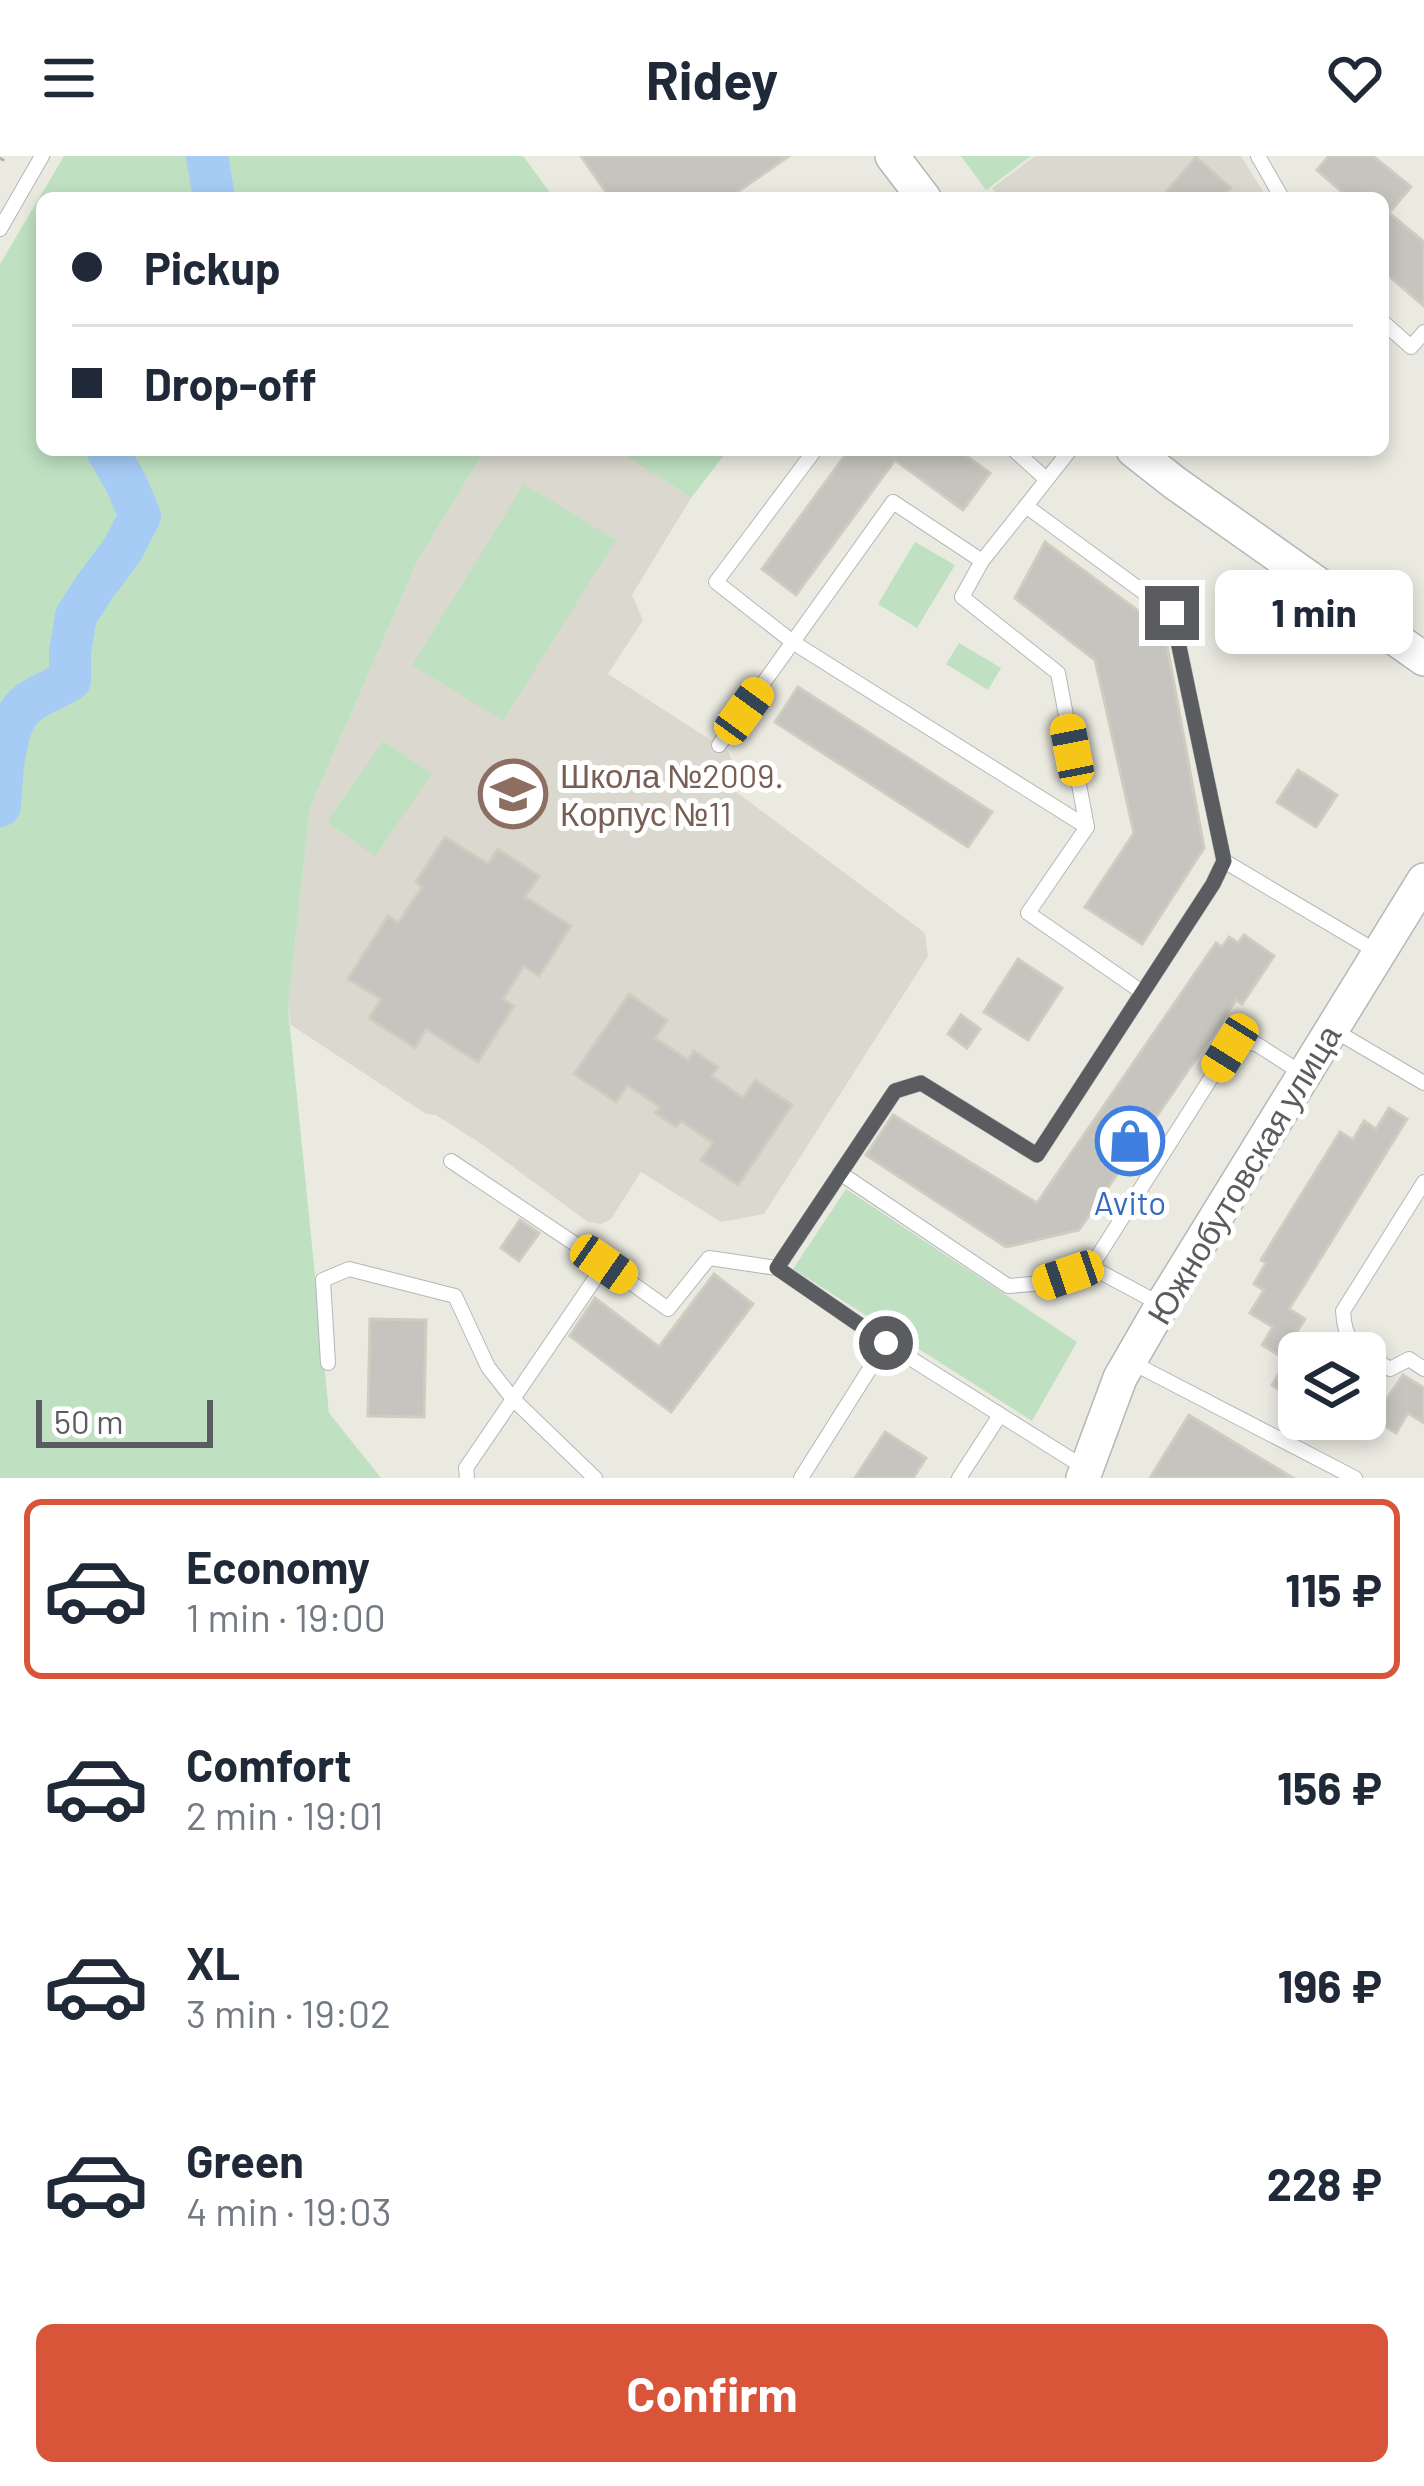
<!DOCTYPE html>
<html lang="en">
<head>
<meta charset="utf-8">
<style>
	:root { --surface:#fff; --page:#f6f6f7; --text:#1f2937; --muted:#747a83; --line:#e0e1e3; --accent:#d8553a }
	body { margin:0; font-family:Barlow,sans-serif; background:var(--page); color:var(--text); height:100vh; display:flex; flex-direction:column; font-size:45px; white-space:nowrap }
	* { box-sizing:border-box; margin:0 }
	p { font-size:39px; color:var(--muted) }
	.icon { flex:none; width:66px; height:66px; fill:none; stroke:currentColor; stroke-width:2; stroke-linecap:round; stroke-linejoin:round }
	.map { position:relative; height:1322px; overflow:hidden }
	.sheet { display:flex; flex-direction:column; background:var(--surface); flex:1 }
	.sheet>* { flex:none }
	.banner { position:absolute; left:36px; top:36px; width:1353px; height:264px; border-radius:18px; box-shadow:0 6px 18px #0003; display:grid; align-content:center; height:264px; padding:0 36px; background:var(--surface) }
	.fabs { position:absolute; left:1278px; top:1176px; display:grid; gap:24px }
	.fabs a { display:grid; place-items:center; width:108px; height:108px; border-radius:18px; background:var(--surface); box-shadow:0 6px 18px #0003; font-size:60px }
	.scale { position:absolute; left:36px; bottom:30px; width:177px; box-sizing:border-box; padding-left:12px; border:6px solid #5a5c60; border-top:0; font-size:33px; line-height:42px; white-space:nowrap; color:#5a5c60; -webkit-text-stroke:9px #fff; paint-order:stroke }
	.end { position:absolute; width:54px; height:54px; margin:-27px; border:15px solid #5a5c60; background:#fff; box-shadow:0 0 0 6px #fff }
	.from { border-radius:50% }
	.bubble { position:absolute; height:84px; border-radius:18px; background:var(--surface); box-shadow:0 6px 18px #0003; font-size:39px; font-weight:700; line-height:84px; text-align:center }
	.car { position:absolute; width:36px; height:72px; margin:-36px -18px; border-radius:15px; box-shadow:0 0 9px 3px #0007; background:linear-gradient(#f5c518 24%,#345 0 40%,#f5c518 0 76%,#345 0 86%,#f5c518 0) }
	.banner b { display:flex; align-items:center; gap:42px; height:114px; font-size:45px }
	.banner b+b { border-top:3px solid var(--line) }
	.banner i { width:30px; height:30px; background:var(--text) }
	ul { padding:21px 0 0; list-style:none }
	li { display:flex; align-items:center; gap:36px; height:180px; margin:0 24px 18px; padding:0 12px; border:6px solid transparent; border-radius:18px }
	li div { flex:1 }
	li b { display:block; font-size:45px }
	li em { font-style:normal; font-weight:700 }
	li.selected { border-color:var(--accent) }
	li>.icon { width:108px; height:108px; stroke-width:1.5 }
	.primary-button { display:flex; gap:24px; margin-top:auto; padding:24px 36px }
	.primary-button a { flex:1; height:138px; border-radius:18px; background:var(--accent); color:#fff; font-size:48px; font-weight:700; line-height:138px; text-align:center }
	header { display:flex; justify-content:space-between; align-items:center; height:156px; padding:0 36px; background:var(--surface); font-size:54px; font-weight:700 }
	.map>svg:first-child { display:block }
	.education { fill:#dbd9cf }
	.green { fill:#bfe1c2 }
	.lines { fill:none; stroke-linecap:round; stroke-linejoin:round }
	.river { stroke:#a6ccf6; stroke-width:42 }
	.building { fill:#c6c4be; stroke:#cfccc0; stroke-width:3 }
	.service-casing { stroke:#b4b6ba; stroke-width:16 }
	.tertiary-casing { stroke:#b4b6ba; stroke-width:36 }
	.service { stroke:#fff; stroke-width:14 }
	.tertiary { stroke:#fff; stroke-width:33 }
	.rail { stroke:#b2b3b3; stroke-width:8; stroke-dasharray:3 15; stroke-linecap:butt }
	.route { stroke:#5a5c60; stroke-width:15 }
	.labels { text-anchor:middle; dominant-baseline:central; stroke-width:10; stroke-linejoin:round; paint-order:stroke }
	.education-label { font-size:33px; fill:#785e54; stroke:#fff; text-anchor:start }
	.street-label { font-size:33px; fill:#5a5c60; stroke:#fff }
	.shop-label { font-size:33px; fill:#366cbe; stroke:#fff }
</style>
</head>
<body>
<header><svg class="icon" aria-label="menu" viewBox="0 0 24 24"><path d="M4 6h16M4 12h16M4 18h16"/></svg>Ridey<svg class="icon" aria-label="heart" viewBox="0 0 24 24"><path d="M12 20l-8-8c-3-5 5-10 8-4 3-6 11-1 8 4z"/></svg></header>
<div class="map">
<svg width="1424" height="1322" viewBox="0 0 1424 1322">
	<rect width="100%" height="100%" fill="#ebeae1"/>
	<g class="education">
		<polygon points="1035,0 1241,0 1267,42 1000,42 992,32"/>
		<polygon points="485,294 617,294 691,342 632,439 643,464 608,518 728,595 732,605 720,624 925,777 928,800 764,1058 721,1066 641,1016 611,1063 601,1068 588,1066 483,989 436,959 426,958 291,869 288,852 310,652 417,406"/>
	</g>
	<g class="green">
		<polygon points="64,0 523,0 554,42 42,42 42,294 485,294 417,406 310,652 288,852 329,1257 381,1322 0,1322 0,108"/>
		<polygon points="961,0 1031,0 986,34"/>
		<polygon points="617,294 728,294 691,342"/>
		<polygon points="524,328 616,384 503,565 412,509"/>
		<polygon points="915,386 955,409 917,472 878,448"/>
		<polygon points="959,487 1001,512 988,534 946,508"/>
		<polygon points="383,585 432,618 375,700 327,666"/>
		<polygon points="846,1033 1077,1186 1032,1265 793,1113"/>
	</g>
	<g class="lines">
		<g class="river">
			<polyline points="207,0 214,42"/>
			<path d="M0,650C2,621 3,567 27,548C39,538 57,533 70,524V496L76,460L94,432L123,393L140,360L126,327L107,294"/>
		</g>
	</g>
	<g class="building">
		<polygon points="581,0 789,0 729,42 610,42"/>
		<polygon points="1329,0 1373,0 1411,31 1389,57 1424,86 1424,150 1383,115 1383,42 1349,42 1317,14"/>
		<polygon points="1196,1 1231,32 1222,42 1161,42"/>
		<polygon points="849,294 958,294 990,317 963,354 895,304 796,439 762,413"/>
		<polygon points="1045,386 1148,462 1166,484 1204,692 1142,788 1085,751 1134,677 1095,504 1015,442"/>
		<polygon points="798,531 992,656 968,691 775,566"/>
		<polygon points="1298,614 1337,639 1316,671 1277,646"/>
		<polygon points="445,681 488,708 498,693 539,720 525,741 571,770 539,820 524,810 503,843 514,850 478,906 426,873 415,892 369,862 381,843 348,823 388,760 398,767 422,731 416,726"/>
		<polygon points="1244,779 1274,800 1242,848 1236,844 1079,1074 1006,1091 866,999 893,959 1037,1047 1216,787 1222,791 1229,781 1238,787"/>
		<polygon points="1018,803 1062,832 1028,884 984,856"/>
		<polygon points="629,838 667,864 655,882 688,904 694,895 718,911 712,920 743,942 755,924 792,949 738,1029 701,1004 713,987 681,965 676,971 655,957 660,951 628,929 616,946 574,918"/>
		<polygon points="961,859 980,873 967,892 948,878"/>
		<polygon points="1389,952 1407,963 1289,1153 1305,1163 1291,1185 1297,1189 1299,1185 1299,1246 1272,1229 1287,1204 1262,1189 1273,1171 1250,1157 1264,1134 1254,1128 1266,1107 1261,1104 1340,976 1353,984 1364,965 1376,973"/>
		<polygon points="520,1064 539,1077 519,1105 501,1092"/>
		<polygon points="714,1118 753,1148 671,1256 570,1180 595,1142 659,1191"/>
		<polygon points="370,1163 426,1164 424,1261 368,1260"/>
		<polygon points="1403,1219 1424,1232 1424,1267 1408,1257 1396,1277 1365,1258 1365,1231 1386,1244"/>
		<polygon points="1189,1259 1293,1322 1150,1322"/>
		<polygon points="885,1276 926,1302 913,1322 855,1322"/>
	</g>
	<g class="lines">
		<defs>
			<g id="service">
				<polyline points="1258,0 1282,42"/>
				<polyline points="0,73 42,0"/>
				<polyline points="1383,166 1411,191 1424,176"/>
				<polyline points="815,294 716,426 794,487 1087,671"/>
				<polyline points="1014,294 1046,323"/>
				<polyline points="1026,350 982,405 962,441 1058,517 1087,671 1028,757 1142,836"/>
				<polyline points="719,589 893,346 982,405"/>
				<polyline points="1224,705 1379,797"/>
				<polyline points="1332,873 1424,927"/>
				<polyline points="451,1005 605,1108"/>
				<polyline points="840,1017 1008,1130 1045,1127 1091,1111"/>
				<path d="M1424,1026L1343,1155C1345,1193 1361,1194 1390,1213L1409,1203L1424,1213"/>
				<polyline points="1162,1149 1091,1111 1230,892 1242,884 1258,889 1303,918"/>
				<polyline points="886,1187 777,1112 895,935 921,927 1037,999 1213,728 1224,705 1172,457 1026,350 1070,294"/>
				<polyline points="1131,1206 1355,1322"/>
				<polyline points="328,1207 323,1124 349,1113 455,1140 488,1211 513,1243 595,1322"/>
				<polyline points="467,1322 466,1312 605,1108 668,1153 709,1102 777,1112"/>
				<polyline points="801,1322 886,1187 1085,1312"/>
				<polyline points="959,1322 1000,1259"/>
			</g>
			<g id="tertiary">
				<polyline points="892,0 924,42"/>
				<polyline points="1133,294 1175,327 1424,503"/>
				<polyline points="1083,1322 1120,1222 1162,1149 1424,724"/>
			</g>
		</defs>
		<use href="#service" class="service-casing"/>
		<use href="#tertiary" class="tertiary-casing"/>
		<use href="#service" class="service"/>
		<use href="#tertiary" class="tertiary"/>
		<polyline class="rail" points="0,4 2,0"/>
	</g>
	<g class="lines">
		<polyline class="route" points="886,1187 777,1112 895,935 921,927 1037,999 1213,728 1224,705 1172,457"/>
	</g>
	<defs>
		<symbol id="school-ring" viewBox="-11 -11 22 22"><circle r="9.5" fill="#fff" stroke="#8d6e63" stroke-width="1.5"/><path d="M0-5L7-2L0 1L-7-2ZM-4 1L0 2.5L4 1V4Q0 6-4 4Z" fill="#8d6e63"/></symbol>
		<symbol id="shop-ring" viewBox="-11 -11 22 22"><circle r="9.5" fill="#fff" stroke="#3f7fe0" stroke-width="1.5"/><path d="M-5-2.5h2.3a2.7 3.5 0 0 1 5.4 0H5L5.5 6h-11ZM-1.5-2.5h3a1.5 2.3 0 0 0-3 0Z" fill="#3f7fe0"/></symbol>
	</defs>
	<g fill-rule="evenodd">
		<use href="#school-ring" x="475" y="600" width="76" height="76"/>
		<use href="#shop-ring" x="1092" y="947" width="76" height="76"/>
	</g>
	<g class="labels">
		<g class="education-label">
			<text x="560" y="619">Школа №2009.<tspan x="560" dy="38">Корпус №11</tspan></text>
		</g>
		<g class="street-label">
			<text transform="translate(1243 1018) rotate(-59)">Южнобутовская улица</text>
		</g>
		<g class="shop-label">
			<text x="1130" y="1046">Avito</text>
		</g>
	</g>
</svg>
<div class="fabs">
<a><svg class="icon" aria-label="layers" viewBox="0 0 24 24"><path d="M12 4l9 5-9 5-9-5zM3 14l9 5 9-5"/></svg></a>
</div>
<div class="scale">50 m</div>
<i class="end from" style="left:886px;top:1187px"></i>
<i class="end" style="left:1172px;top:457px"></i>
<div class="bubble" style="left:1215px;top:414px;width:198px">1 min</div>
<i class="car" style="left:744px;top:555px;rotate:36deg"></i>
<i class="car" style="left:1072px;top:594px;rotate:349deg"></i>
<i class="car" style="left:1230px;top:892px;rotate:212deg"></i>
<i class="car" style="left:604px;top:1108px;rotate:125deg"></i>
<i class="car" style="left:1068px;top:1119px;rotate:251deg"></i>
<div class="banner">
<b><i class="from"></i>Pickup</b>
<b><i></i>Drop-off</b>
</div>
</div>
<section class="sheet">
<ul>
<li class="selected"><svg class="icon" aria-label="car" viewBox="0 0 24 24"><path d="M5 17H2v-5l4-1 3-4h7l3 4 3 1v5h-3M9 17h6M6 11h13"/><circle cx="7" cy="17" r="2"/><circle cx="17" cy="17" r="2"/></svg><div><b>Economy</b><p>1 min · 19:00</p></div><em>115 ₽</em></li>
<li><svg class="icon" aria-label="car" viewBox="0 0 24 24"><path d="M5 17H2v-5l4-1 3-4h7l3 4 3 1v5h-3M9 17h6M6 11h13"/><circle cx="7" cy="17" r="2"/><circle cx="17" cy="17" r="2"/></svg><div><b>Comfort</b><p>2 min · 19:01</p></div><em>156 ₽</em></li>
<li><svg class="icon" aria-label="car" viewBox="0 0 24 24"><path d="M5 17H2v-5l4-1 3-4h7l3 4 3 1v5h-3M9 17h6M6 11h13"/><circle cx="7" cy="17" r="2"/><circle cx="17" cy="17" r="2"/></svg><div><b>XL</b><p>3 min · 19:02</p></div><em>196 ₽</em></li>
<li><svg class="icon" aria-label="car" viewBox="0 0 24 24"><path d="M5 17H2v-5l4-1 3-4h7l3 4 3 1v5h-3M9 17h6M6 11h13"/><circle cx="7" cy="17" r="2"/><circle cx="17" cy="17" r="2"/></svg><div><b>Green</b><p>4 min · 19:03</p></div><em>228 ₽</em></li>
</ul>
<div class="primary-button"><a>Confirm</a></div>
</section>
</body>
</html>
